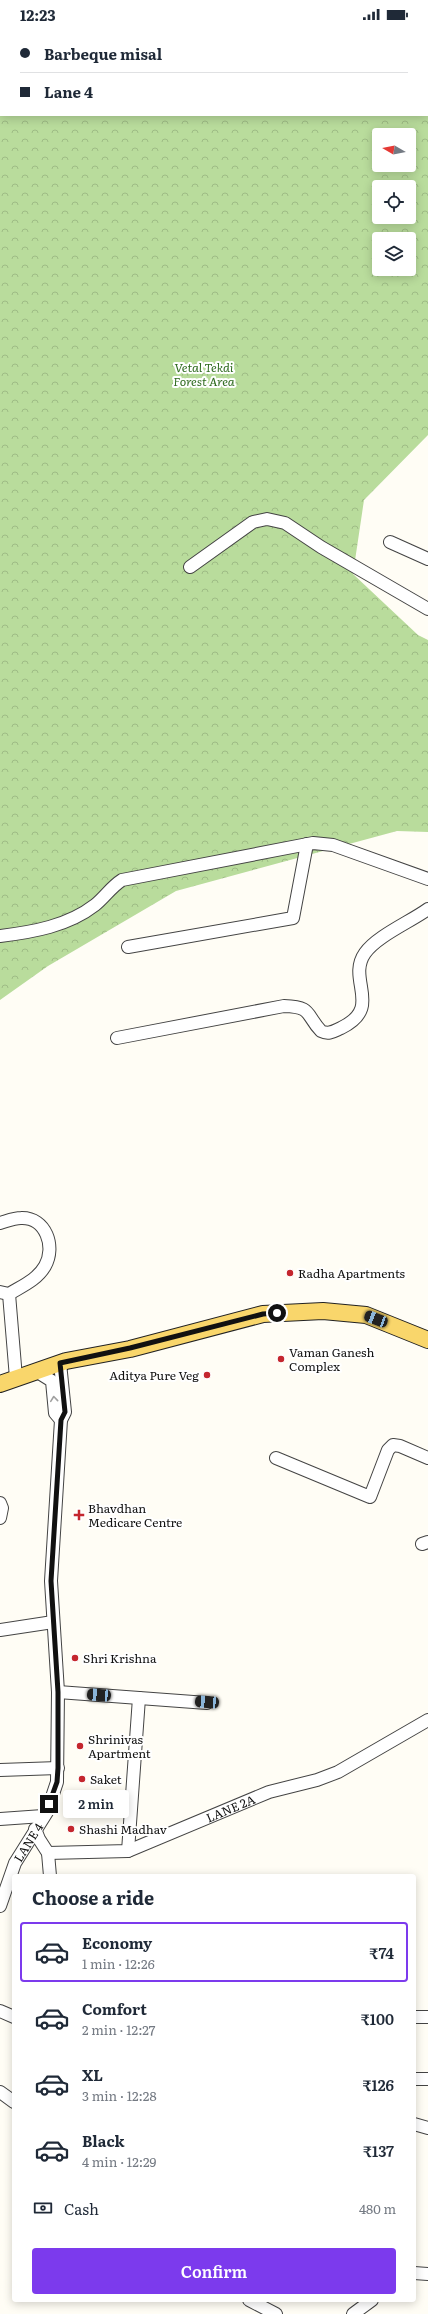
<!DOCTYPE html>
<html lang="en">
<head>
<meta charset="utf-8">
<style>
	:root { --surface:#fff; --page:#f2f2f3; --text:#1f2937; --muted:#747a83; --line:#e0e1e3; --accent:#7c3aed }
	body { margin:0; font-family:Literata,serif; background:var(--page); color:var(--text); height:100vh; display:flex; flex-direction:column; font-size:15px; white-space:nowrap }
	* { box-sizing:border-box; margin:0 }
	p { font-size:13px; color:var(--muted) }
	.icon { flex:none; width:22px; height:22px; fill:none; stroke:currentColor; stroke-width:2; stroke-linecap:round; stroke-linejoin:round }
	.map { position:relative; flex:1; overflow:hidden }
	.details { position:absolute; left:12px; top:1846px; width:404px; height:428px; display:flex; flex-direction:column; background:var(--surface); border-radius:4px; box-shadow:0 2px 10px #0003 }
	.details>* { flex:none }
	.top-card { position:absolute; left:0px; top:0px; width:428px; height:88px; box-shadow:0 2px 10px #0003; display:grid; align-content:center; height:88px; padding:0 20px; background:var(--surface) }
	.needle { width:26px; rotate:279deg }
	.buttons { position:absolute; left:372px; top:100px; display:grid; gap:8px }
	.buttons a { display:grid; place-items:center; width:44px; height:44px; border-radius:4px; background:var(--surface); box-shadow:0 2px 10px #0003; font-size:20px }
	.end { position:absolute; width:18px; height:18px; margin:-9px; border:5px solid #111; background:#fff; box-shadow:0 0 0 2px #fff }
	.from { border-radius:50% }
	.bubble { position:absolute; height:28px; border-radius:4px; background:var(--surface); box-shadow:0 2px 10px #0003; font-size:13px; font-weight:600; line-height:28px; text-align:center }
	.car { position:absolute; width:12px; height:24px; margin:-12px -6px; border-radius:5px; box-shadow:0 0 3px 1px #0007; background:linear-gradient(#222 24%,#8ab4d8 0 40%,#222 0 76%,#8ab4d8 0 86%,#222 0) }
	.top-card b { display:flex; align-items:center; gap:14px; height:38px; font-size:15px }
	.top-card b+b { border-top:1px solid var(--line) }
	.top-card i { width:10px; height:10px; background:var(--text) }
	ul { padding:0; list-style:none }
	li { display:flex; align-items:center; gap:12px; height:60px; margin:0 8px 6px; padding:0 12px; border:2px solid transparent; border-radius:4px }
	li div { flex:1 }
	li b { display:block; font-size:15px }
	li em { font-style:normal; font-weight:600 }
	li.active { border-color:var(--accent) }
	li>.icon { width:36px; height:36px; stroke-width:1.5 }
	h2 { padding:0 20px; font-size:18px; line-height:48px }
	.pay { display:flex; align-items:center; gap:10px; height:44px; padding:0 20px; font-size:15px }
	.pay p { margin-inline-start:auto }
	.cta { display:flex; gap:8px; margin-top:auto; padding:8px 20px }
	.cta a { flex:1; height:46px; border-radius:4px; background:var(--accent); color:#fff; font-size:16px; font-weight:600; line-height:46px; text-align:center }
	.status { display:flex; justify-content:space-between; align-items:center; height:28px; padding:0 20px; background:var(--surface); direction:ltr }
	.status svg { height:11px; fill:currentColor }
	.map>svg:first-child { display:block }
	.forest { fill:url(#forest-crowns); fill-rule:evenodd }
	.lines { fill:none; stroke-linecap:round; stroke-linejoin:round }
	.minor-casing { stroke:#444; stroke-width:14 }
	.major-casing { stroke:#222; stroke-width:18 }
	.minor { stroke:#fff; stroke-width:12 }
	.major { stroke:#f9d66b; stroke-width:16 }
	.oneway { stroke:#a0a0a0 }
	.route { stroke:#111; stroke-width:5 }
	.poi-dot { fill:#c4262e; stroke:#fff; stroke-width:1.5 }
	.labels { text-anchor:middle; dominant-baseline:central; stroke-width:4; stroke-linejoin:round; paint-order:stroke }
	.park-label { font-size:12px; font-style:italic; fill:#2f6b1f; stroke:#fff }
	.poi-label { font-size:12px; fill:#111; stroke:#fff; text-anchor:start }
	.street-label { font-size:12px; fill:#111; stroke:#fff }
</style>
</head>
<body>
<div class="status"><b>12:23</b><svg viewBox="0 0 49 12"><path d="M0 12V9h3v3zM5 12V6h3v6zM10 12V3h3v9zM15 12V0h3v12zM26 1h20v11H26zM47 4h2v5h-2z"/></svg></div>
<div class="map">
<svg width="428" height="2286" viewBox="0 0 428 2286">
	<defs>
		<pattern id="forest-crowns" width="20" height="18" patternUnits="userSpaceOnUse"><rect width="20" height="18" fill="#b9dc9c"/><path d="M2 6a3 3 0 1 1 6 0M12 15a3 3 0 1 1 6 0" fill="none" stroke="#9ebc85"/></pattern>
	</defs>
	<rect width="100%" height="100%" fill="#fffdf5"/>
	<path class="forest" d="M0,0H428V407L364,472L353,546L418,607L428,612V804L397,803L176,863L48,938L0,972ZM1,1H427V87H1ZM379,107H409V137H379ZM379,159H409V189H379ZM379,211H409V241H379Z"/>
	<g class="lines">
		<defs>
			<g id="minor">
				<polyline points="390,514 428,531"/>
				<polyline points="190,539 253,494 267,491 285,495 321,519 428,581"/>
				<path d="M0,908C33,904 68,898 95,877C105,869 111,859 122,852L313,815L333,817L428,851"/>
				<polyline points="128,919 293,890 307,816"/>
				<path d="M117,1010L284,978C313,979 305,986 321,1003C329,1007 334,1003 341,1000C384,979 346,952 365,925C377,908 410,894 428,881"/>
				<path d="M0,1195C7,1193 14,1190 21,1190C46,1189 56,1219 45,1238C37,1252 22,1258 9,1266L0,1264"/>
				<polyline points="9,1266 16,1350"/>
				<polyline points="36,1343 52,1353 55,1385 61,1392"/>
				<polyline points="276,1430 370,1469 388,1422 393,1417 400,1418 428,1430"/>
				<polyline points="0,1475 2,1480 0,1490"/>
				<polyline points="422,1516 428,1514"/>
				<polyline points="0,1602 53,1594"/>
				<polyline points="58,1664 207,1675"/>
				<polyline points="0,1742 58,1740"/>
				<polyline points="0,1791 43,1788"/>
				<polyline points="35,1801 39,1811 48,1825 50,1848"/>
				<polyline points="128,1823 139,1670"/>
				<path id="s1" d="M48,1825L128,1823L269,1764L317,1752L338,1744L428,1692"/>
				<path id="s2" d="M0,1878L15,1835L47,1784L57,1754L58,1664L51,1553L61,1392L65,1384L60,1335"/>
				<polyline points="0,1983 14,1989"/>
				<polyline points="414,1989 428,1989"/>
				<polyline points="414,2051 428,2051"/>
				<polyline points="0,2064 14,2074"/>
				<polyline points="414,2096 428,2100"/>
				<polyline points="414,2245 428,2246"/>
				<polyline points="249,2272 276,2286"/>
				<polyline points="353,2286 372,2272"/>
			</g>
			<polyline id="major" points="0,1356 66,1333 130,1321 263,1286 323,1283 366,1287 428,1312"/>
		</defs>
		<use href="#minor" class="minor-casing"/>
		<use href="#major" class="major-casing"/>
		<use href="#minor" class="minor"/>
		<use href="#major" class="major"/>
	</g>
	<defs><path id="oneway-chevron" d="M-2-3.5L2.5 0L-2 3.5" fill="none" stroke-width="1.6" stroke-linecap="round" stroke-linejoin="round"/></defs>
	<use class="oneway" href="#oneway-chevron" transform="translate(54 1371) rotate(-96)"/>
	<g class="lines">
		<polyline class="route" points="49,1776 57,1754 58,1740 58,1664 51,1553 61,1392 65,1384 60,1335 130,1320 263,1286 277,1285"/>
	</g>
	<g class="poi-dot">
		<circle cx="290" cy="1245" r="4"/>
		<circle cx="281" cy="1331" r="4"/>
		<circle cx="207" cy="1347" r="4"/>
		<path d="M77 1481h4v4h4v4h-4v4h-4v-4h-4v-4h4z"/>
		<circle cx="75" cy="1630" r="4"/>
		<circle cx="80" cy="1718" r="4"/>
		<circle cx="82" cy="1751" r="4"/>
		<circle cx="71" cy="1801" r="4"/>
	</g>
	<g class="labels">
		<g class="park-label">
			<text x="204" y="339">Vetal Tekdi<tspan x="204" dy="14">Forest Area</tspan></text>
		</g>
		<g class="poi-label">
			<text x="298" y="1245">Radha Apartments</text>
			<text x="289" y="1324">Vaman Ganesh<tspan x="289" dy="14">Complex</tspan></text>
			<text x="199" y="1347" text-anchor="end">Aditya Pure Veg</text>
			<text x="88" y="1480">Bhavdhan<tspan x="88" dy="14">Medicare Centre</tspan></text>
			<text x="83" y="1630">Shri Krishna</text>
			<text x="88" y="1711">Shrinivas<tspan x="88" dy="14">Apartment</tspan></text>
			<text x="90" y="1751">Saket</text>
			<text x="79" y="1801">Shashi Madhav</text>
		</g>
		<g class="street-label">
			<text stroke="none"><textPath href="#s1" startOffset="191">LANE 2A</textPath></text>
			<text stroke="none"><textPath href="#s2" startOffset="70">LANE 4</textPath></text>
		</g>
	</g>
</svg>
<div class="buttons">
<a><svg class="needle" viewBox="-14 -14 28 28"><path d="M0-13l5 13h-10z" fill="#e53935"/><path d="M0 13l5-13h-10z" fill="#747a83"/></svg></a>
<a><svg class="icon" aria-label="locate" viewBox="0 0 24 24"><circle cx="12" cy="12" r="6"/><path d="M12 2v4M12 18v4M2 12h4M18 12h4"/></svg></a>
<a><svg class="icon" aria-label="layers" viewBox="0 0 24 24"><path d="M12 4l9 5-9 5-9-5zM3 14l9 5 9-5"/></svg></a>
</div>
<i class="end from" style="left:277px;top:1285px"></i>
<i class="end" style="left:49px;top:1776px"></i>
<div class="bubble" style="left:63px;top:1762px;width:66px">2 min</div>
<i class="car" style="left:376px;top:1291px;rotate:291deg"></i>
<i class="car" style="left:99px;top:1667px;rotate:274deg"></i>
<i class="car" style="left:207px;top:1674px;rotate:274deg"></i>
<div class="top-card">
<b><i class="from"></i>Barbeque misal</b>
<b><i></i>Lane 4</b>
</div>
<section class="details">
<h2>Choose a ride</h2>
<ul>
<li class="active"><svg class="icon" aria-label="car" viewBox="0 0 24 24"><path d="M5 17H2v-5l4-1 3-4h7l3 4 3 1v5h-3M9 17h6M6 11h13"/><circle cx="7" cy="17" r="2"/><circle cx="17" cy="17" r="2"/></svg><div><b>Economy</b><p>1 min · 12:26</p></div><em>₹74</em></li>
<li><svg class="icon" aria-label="car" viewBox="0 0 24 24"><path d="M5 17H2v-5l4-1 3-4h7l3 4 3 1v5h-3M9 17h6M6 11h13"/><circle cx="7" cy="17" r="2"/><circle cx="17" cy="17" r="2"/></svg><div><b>Comfort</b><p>2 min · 12:27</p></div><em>₹100</em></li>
<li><svg class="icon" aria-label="car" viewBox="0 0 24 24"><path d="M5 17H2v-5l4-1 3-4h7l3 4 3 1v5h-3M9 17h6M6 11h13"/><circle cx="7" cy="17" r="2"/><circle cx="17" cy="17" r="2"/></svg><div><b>XL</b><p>3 min · 12:28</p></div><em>₹126</em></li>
<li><svg class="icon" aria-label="car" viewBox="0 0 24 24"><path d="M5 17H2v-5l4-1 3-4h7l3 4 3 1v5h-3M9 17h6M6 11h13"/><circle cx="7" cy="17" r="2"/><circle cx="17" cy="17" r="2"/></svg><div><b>Black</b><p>4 min · 12:29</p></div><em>₹137</em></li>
</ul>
<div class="pay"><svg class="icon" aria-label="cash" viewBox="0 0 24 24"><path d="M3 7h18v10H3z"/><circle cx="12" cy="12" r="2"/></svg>Cash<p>480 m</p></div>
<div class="cta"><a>Confirm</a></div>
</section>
</div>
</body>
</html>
